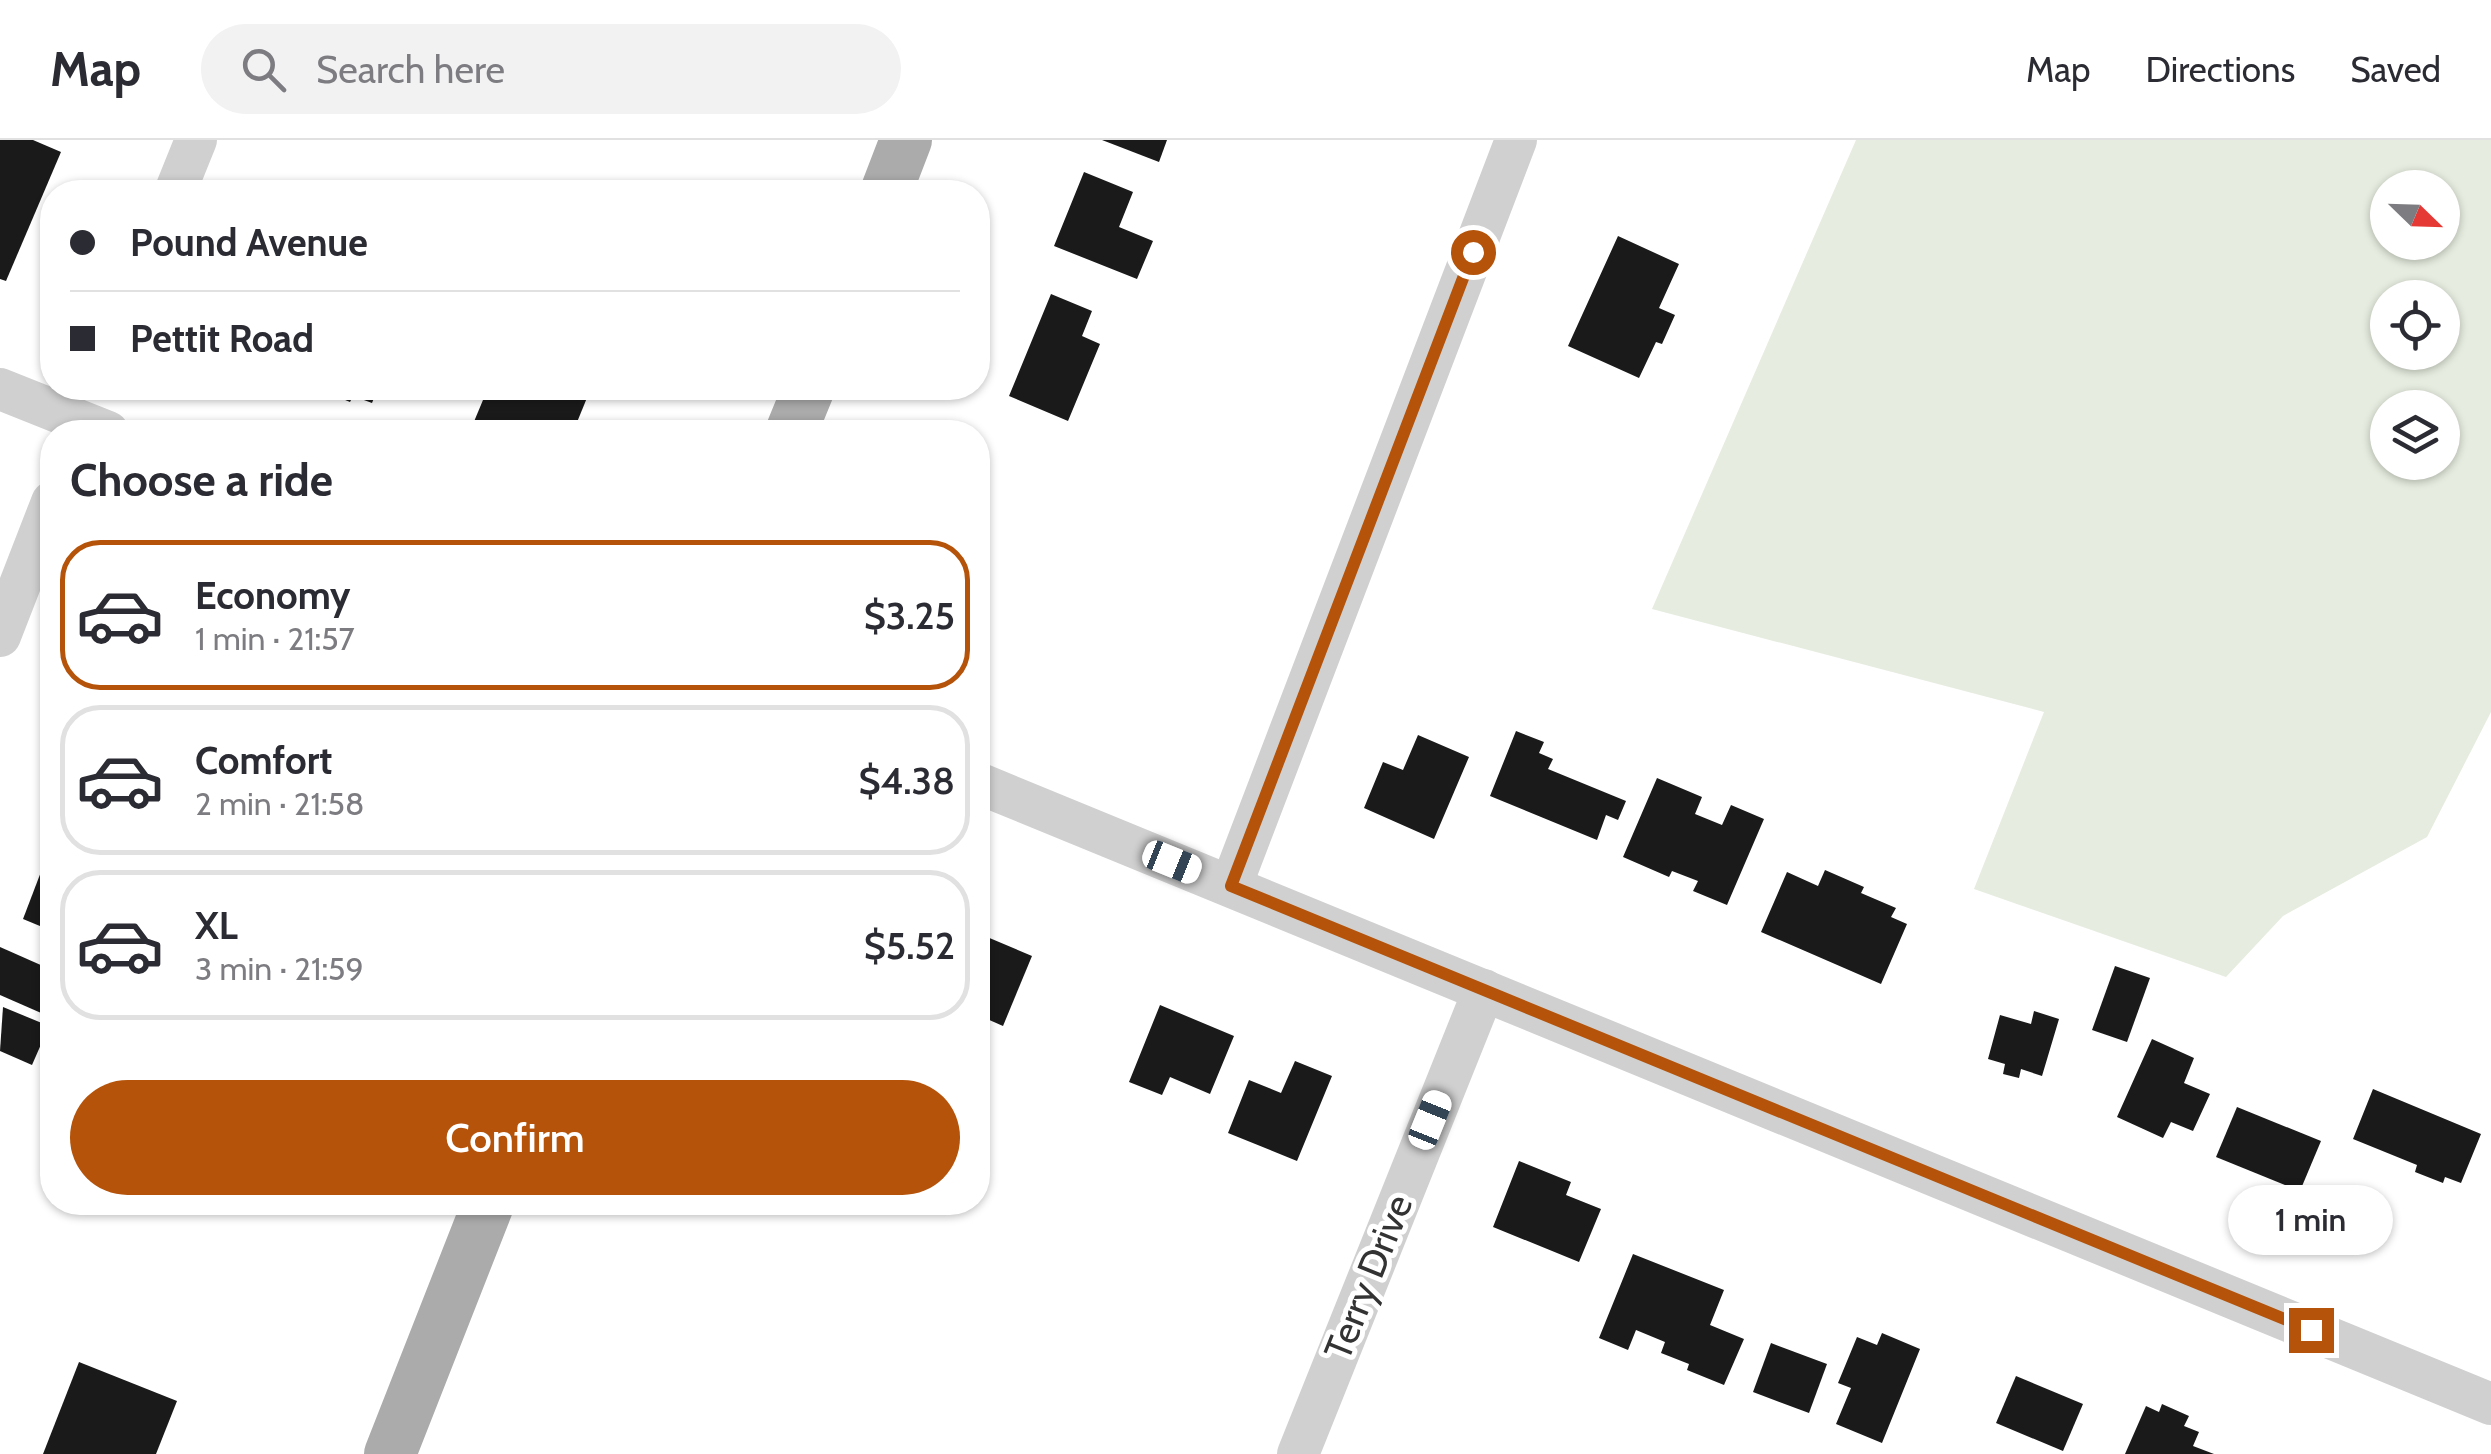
<!DOCTYPE html>
<html lang="en">
<head>
<meta charset="utf-8">
<style>
	:root { --surface:#fff; --page:#f2f2f3; --text:#2b2b33; --muted:#7c7c81; --line:#e1e1e2; --accent:#b45309 }
	body { margin:0; font-family:Cabin,sans-serif; background:var(--page); color:var(--text); height:100vh; display:flex; flex-direction:column; font-size:38px; white-space:nowrap }
	* { box-sizing:border-box; margin:0 }
	p { font-size:32px; color:var(--muted) }
	.icon { flex:none; width:55px; height:55px; fill:none; stroke:currentColor; stroke-width:2; stroke-linecap:round; stroke-linejoin:round }
	.map { position:relative; flex:1; overflow:hidden }
	.drawer { position:absolute; left:40px; top:280px; width:950px; height:795px; display:flex; flex-direction:column; background:var(--surface); border-radius:40px; box-shadow:0 2px 8px #0004 }
	.drawer>* { flex:none }
	.hud { position:absolute; left:40px; top:40px; width:950px; height:220px; border-radius:40px; box-shadow:0 2px 8px #0004; display:grid; align-content:center; height:220px; padding:0 30px; background:var(--surface) }
	.needle { width:65px; rotate:113deg }
	.buttons { position:absolute; left:2370px; top:30px; display:grid; gap:20px }
	.buttons a { display:grid; place-items:center; width:90px; height:90px; border-radius:50%; background:var(--surface); box-shadow:0 2px 8px #0004; font-size:50px }
	.end { position:absolute; width:45px; height:45px; margin:-22px; border:12px solid #b45309; background:#fff; box-shadow:0 0 0 5px #fff }
	.from { border-radius:50% }
	.bubble { position:absolute; height:70px; border-radius:35px; background:var(--surface); box-shadow:0 2px 8px #0004; font-size:32px; font-weight:600; line-height:70px; text-align:center }
	.car { position:absolute; width:30px; height:60px; margin:-30px -15px; border-radius:12px; box-shadow:0 0 8px 2px #0007; background:linear-gradient(#fff 24%,#345 0 40%,#fff 0 76%,#345 0 86%,#fff 0) }
	.hud b { display:flex; align-items:center; gap:35px; height:95px; font-size:38px }
	.hud b+b { border-top:2px solid var(--line) }
	.hud i { width:25px; height:25px; background:var(--text) }
	ul { padding:0; list-style:none }
	li { display:flex; align-items:center; gap:30px; height:150px; margin:0 20px 15px; padding:0 10px; border:5px solid var(--line); border-radius:40px }
	li div { flex:1 }
	li b { display:block; font-size:38px }
	li em { font-style:normal; font-weight:600 }
	li.active { border-color:var(--accent) }
	li>.icon { width:90px; height:90px; stroke-width:1.5 }
	h2 { padding:0 30px; font-size:45px; line-height:120px }
	.primary-button { display:flex; gap:20px; margin-top:auto; padding:20px 30px }
	.primary-button a { flex:1; height:115px; border-radius:60px; background:var(--accent); color:#fff; font-size:40px; font-weight:600; line-height:115px; text-align:center }
	header { display:flex; align-items:center; gap:60px; box-sizing:border-box; height:140px; padding:0 50px; background:var(--surface); border-bottom:2px solid var(--line) }
	header strong { font-size:48px }
	nav { display:flex; gap:55px; margin-inline-start:auto; font-size:35px }
	.search { width:700px; height:90px; background:var(--page); display:flex; align-items:center; gap:25px; box-sizing:border-box; padding:0 35px; border-radius:55px; color:var(--muted); font-size:38px }
	.map>svg:first-child { display:block }
	.green { fill:#e6ecdf; fill-rule:evenodd }
	.building { fill:#1a1a1a }
	.lines { fill:none; stroke-linecap:round; stroke-linejoin:round }
	.minor { stroke:#d0d0d0; stroke-width:42 }
	.major { stroke:#ababab; stroke-width:52 }
	.route { stroke:#b45309; stroke-width:12 }
	.labels { text-anchor:middle; dominant-baseline:central; stroke-width:10; stroke-linejoin:round; paint-order:stroke }
	.street-label { font-size:38px; fill:#333; stroke:#fff }
</style>
</head>
<body>
<header>
<strong>Map</strong>
<div class="search"><svg class="icon" aria-label="search" viewBox="0 0 24 24"><circle cx="10" cy="10" r="6"/><path d="M15 15l6 6"/></svg>Search here</div>
<nav><a>Map</a><a>Directions</a><a>Saved</a></nav>
</header>
<div class="map">
<svg width="2491" height="1314" viewBox="0 0 2491 1314">
	<rect width="100%" height="100%" fill="#fff"/>
	<path class="green" d="M1856,0H2491V572L2427,697L2283,776L2226,837L1974,749L2044,572L1652,469ZM2388,48H2442V102H2388ZM2388,158H2442V212H2388ZM2388,268H2442V322H2388Z"/>
	<g class="building">
		<polygon points="0,0 33,0 61,12 6,141 0,139"/>
		<polygon points="1102,0 1167,0 1159,22"/>
		<polygon points="1084,32 1133,52 1119,87 1153,101 1137,139 1054,106"/>
		<polygon points="1618,96 1679,124 1659,168 1675,175 1662,204 1656,202 1639,238 1568,206"/>
		<polygon points="1051,154 1092,171 1082,196 1100,204 1068,281 1009,256"/>
		<polygon points="330,248 378,248 372,263 353,256 350,262 328,253"/>
		<polygon points="488,248 591,248 573,292 493,292 473,284"/>
		<polygon points="1516,591 1544,602 1539,613 1553,619 1548,629 1626,661 1618,680 1606,675 1597,700 1490,656"/>
		<polygon points="1418,595 1469,617 1434,699 1364,668 1383,622 1403,630"/>
		<polygon points="1657,638 1702,657 1695,674 1722,685 1731,665 1764,679 1727,765 1693,751 1698,741 1672,731 1669,737 1623,717"/>
		<polygon points="52,703 52,791 23,779"/>
		<polygon points="1825,730 1864,747 1861,753 1896,768 1891,777 1907,784 1881,844 1761,792 1787,732 1818,746"/>
		<polygon points="980,794 1032,816 1003,886 978,875"/>
		<polygon points="0,807 52,830 52,865 48,876 0,855"/>
		<polygon points="2115,826 2150,838 2127,902 2092,890"/>
		<polygon points="1160,865 1234,896 1210,954 1170,937 1162,955 1129,942"/>
		<polygon points="3,867 49,886 32,925 0,911"/>
		<polygon points="2034,871 2059,879 2042,936 2021,929 2019,938 2003,934 2005,924 1988,919 2000,875 2031,884"/>
		<polygon points="2152,899 2194,918 2184,943 2210,954 2193,991 2171,982 2163,998 2117,977"/>
		<polygon points="1295,921 1332,936 1297,1021 1228,993 1249,940 1281,953"/>
		<polygon points="2373,949 2481,994 2461,1043 2445,1037 2443,1043 2415,1032 2417,1025 2353,999"/>
		<polygon points="2237,967 2321,1001 2300,1051 2216,1017"/>
		<polygon points="1519,1021 1571,1042 1566,1055 1601,1069 1579,1122 1493,1087"/>
		<polygon points="1633,1114 1724,1150 1710,1185 1744,1199 1724,1245 1687,1230 1689,1224 1661,1213 1665,1202 1636,1190 1628,1210 1599,1198"/>
		<polygon points="1882,1193 1920,1209 1882,1303 1836,1284 1851,1248 1838,1243 1857,1197 1877,1205"/>
		<polygon points="1771,1203 1827,1224 1809,1273 1753,1252"/>
		<polygon points="79,1222 177,1261 156,1314 43,1314"/>
		<polygon points="2016,1236 2083,1264 2063,1311 1996,1283"/>
		<polygon points="2162,1264 2189,1276 2184,1286 2199,1292 2193,1306 2214,1314 2125,1314 2146,1266 2159,1272"/>
	</g>
	<g class="lines">
		<g class="minor">
			<polyline points="175,52 196,0"/>
			<polyline points="0,249 108,292"/>
			<polyline points="0,496 52,362"/>
			<polyline points="978,643 2491,1264"/>
			<polyline points="1231,746 1516,0"/>
			<polyline points="1298,1314 1484,850"/>
		</g>
		<g class="major">
			<polyline points="886,52 906,0"/>
			<polyline points="791,292 809,248"/>
			<polyline points="390,1314 489,1062"/>
		</g>
	</g>
	<g class="lines">
		<polyline class="route" points="1473,112 1231,746 2311,1190"/>
	</g>
	<g class="labels">
		<g class="street-label">
			<text transform="translate(1368 1137) rotate(-68)">Terry Drive</text>
		</g>
	</g>
</svg>
<div class="buttons">
<a><svg class="needle" viewBox="-14 -14 28 28"><path d="M0-13l5 13h-10z" fill="#e53935"/><path d="M0 13l5-13h-10z" fill="#7c7c81"/></svg></a>
<a><svg class="icon" aria-label="locate" viewBox="0 0 24 24"><circle cx="12" cy="12" r="6"/><path d="M12 2v4M12 18v4M2 12h4M18 12h4"/></svg></a>
<a><svg class="icon" aria-label="layers" viewBox="0 0 24 24"><path d="M12 4l9 5-9 5-9-5zM3 14l9 5 9-5"/></svg></a>
</div>
<i class="end from" style="left:1473px;top:112px"></i>
<i class="end" style="left:2311px;top:1190px"></i>
<div class="bubble" style="left:2228px;top:1045px;width:165px">1 min</div>
<i class="car" style="left:1172px;top:722px;rotate:112deg"></i>
<i class="car" style="left:1430px;top:980px;rotate:22deg"></i>
<div class="hud">
<b><i class="from"></i>Pound Avenue</b>
<b><i></i>Pettit Road</b>
</div>
<section class="drawer">
<h2>Choose a ride</h2>
<ul>
<li class="active"><svg class="icon" aria-label="car" viewBox="0 0 24 24"><path d="M5 17H2v-5l4-1 3-4h7l3 4 3 1v5h-3M9 17h6M6 11h13"/><circle cx="7" cy="17" r="2"/><circle cx="17" cy="17" r="2"/></svg><div><b>Economy</b><p>1 min · 21:57</p></div><em>$3.25</em></li>
<li><svg class="icon" aria-label="car" viewBox="0 0 24 24"><path d="M5 17H2v-5l4-1 3-4h7l3 4 3 1v5h-3M9 17h6M6 11h13"/><circle cx="7" cy="17" r="2"/><circle cx="17" cy="17" r="2"/></svg><div><b>Comfort</b><p>2 min · 21:58</p></div><em>$4.38</em></li>
<li><svg class="icon" aria-label="car" viewBox="0 0 24 24"><path d="M5 17H2v-5l4-1 3-4h7l3 4 3 1v5h-3M9 17h6M6 11h13"/><circle cx="7" cy="17" r="2"/><circle cx="17" cy="17" r="2"/></svg><div><b>XL</b><p>3 min · 21:59</p></div><em>$5.52</em></li>
</ul>
<div class="primary-button"><a>Confirm</a></div>
</section>
</div>
</body>
</html>
